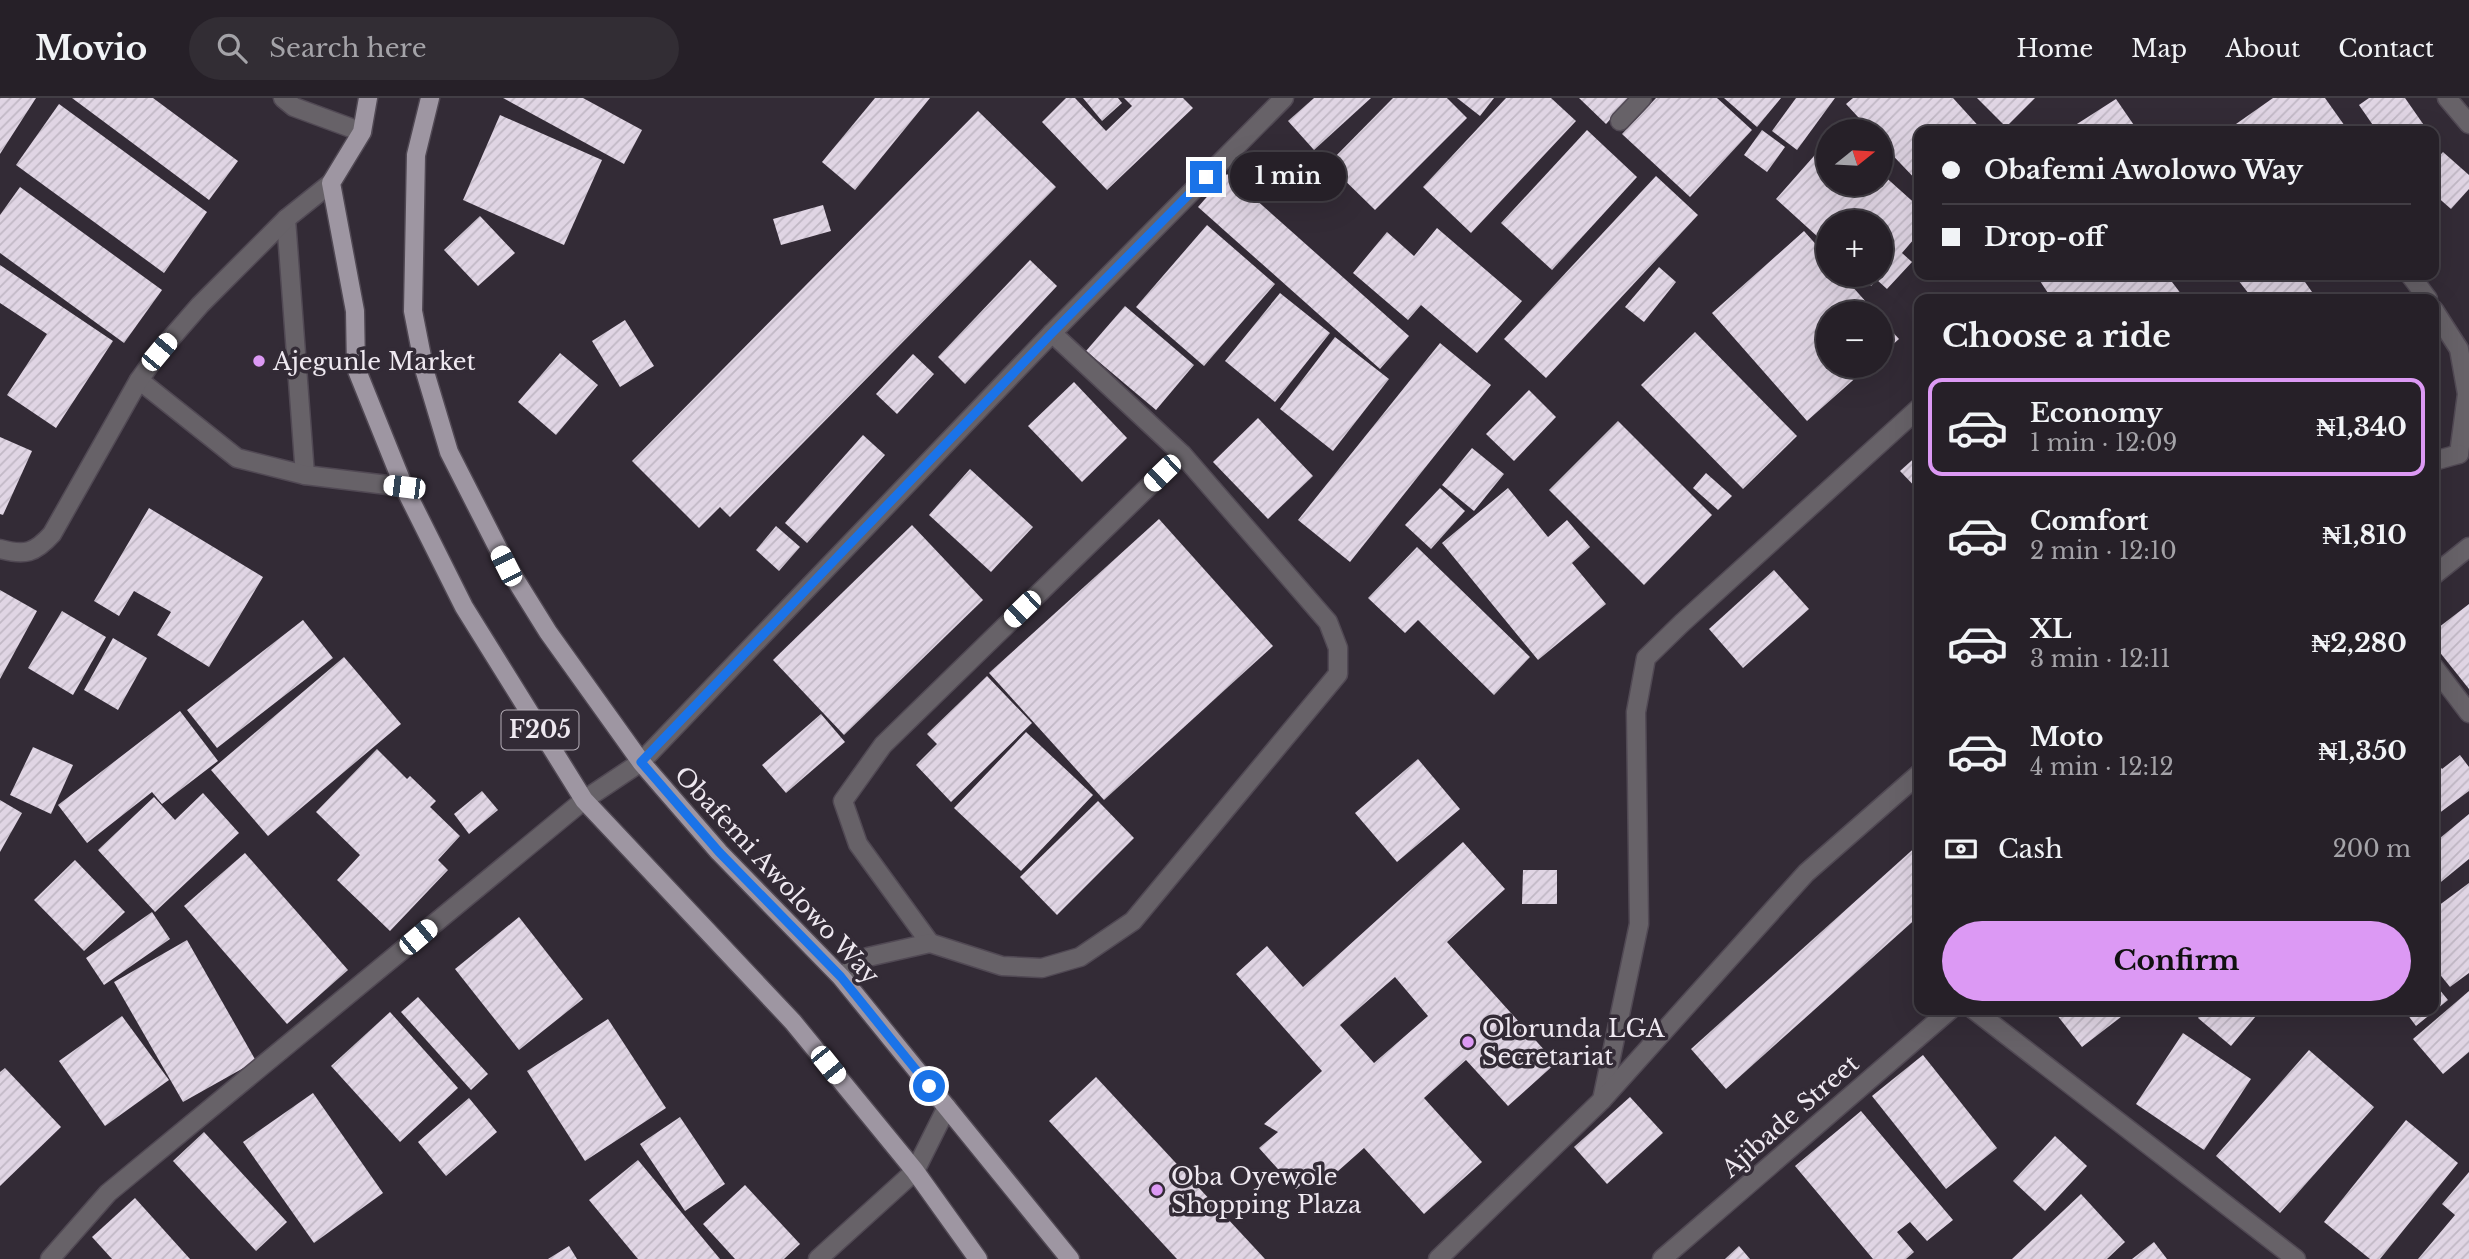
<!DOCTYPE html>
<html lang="en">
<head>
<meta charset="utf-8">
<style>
	:root { --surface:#262028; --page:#322d34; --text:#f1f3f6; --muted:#a4a3a8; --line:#423e45; --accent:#dc99f4 }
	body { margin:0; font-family:"Libre Baskerville",serif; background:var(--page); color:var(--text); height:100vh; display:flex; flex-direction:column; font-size:26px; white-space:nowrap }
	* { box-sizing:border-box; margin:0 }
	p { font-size:23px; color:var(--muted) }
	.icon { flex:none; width:38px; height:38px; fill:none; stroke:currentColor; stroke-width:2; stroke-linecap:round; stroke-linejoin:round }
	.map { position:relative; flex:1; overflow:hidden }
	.details { position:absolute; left:1914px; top:196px; width:525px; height:721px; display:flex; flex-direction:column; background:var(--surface); border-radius:14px; box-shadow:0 7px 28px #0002,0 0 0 2px var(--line) }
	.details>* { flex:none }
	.guide { position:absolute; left:1914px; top:28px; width:525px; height:154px; border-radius:14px; box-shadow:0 7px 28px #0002,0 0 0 2px var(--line); display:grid; align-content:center; height:154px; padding:0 28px; background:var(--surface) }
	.needle { width:46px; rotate:72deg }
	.buttons { position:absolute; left:1816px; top:21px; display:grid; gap:14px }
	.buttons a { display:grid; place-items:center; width:77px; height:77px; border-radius:50%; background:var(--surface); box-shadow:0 7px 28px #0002,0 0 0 2px var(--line); font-size:35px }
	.end { position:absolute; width:32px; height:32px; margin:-16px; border:9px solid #1a73e8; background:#fff; box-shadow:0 0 0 4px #fff }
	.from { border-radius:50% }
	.bubble { position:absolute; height:49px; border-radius:24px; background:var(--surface); box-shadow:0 7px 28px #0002,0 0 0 2px var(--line); font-size:23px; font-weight:800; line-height:49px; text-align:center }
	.car { position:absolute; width:21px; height:42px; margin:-21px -10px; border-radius:9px; box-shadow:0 0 5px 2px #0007; background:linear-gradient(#fff 24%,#345 0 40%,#fff 0 76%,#345 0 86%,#fff 0) }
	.guide b { display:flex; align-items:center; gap:24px; height:66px; font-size:26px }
	.guide b+b { border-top:2px solid var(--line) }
	.guide i { width:18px; height:18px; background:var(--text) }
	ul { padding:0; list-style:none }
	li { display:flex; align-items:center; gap:21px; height:98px; margin:0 14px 10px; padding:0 14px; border:4px solid transparent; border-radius:14px }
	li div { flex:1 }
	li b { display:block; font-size:26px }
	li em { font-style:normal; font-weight:800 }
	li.active { border-color:var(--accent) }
	li>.icon { width:63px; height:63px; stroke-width:1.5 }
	h2 { padding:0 28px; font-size:32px; line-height:84px }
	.pay { display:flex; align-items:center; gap:18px; height:77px; padding:0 28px; font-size:26px }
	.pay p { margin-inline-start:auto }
	.action { display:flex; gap:14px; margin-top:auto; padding:14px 28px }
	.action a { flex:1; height:80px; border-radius:42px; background:var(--accent); color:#111; font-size:28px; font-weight:800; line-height:80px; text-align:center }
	header { display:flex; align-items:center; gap:42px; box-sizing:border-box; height:98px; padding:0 35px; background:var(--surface); border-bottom:2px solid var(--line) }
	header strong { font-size:33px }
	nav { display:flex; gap:38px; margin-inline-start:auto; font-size:24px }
	.search { width:490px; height:63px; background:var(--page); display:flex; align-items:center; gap:18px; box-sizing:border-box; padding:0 24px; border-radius:38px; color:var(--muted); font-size:26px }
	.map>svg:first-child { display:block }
	.building { fill:url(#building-hatch); fill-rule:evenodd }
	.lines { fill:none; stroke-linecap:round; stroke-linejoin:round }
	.lane-casing { stroke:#514954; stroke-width:21 }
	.street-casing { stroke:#514954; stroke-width:21 }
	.primary-casing { stroke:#514954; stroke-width:21 }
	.lane { stroke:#676268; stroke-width:18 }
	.street { stroke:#676268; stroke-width:18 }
	.primary { stroke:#9e96a2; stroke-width:18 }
	.route { stroke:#1a73e8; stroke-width:9 }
	.poi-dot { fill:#dc99f4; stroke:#332b36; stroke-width:2.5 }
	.labels { text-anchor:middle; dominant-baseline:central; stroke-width:7; stroke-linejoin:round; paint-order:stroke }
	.shield { fill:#332b36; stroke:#b6afb8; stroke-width:2 }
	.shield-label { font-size:23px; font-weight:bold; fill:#eee8f0 }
	.poi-label { font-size:24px; fill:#eee8f0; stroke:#332b36; text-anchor:start }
	.street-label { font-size:24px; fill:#eee8f0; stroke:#332b36 }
</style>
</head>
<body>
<header>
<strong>Movio</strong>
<div class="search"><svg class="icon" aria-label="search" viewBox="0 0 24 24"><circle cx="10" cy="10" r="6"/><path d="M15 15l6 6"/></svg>Search here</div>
<nav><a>Home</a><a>Map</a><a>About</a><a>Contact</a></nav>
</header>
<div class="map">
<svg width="2469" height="1161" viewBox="0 0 2469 1161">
	<defs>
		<pattern id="building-hatch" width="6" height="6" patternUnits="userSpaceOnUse" patternTransform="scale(1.75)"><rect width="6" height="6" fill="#e0d5e4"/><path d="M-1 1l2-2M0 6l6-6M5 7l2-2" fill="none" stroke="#c1b8c5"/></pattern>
	</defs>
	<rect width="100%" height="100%" fill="#332b36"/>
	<g class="building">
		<polygon points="0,0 36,0 0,56"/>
		<polygon points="72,0 153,0 238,63 209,102"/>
		<polygon points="503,0 583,0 642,32 624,66"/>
		<polygon points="875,0 930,0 855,92 822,64"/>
		<polygon points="1066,0 1075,0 1106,33 1132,8 1124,0 1183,0 1193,10 1107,92 1042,24"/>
		<polygon points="1083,0 1118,0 1122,5 1102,23"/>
		<polygon points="1314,0 1371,0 1314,52 1288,23"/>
		<polygon points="1393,0 1447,0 1467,20 1375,112 1328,66"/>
		<polygon points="1457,0 1494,0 1480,18"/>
		<polygon points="1506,0 1551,0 1576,23 1471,135 1423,89"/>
		<polygon points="1579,0 1630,0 1606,26"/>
		<polygon points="1656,0 1717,0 1752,32 1690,99 1622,36"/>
		<polygon points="1724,0 1781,0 1757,29"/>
		<polygon points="1796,0 1835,0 1797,52 1772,33"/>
		<polygon points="1853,0 1953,0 1983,33 1920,33 1920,86 1881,45 1881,33 1871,33 1846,6"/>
		<polygon points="1977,0 2035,0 2006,29"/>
		<polygon points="2273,0 2325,0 2347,31 2343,33 2241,33 2236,26"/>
		<polygon points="2369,0 2405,0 2428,33 2377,33 2359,7"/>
		<polygon points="2116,1 2138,33 2066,33"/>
		<polygon points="59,6 207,114 164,175 16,67"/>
		<polygon points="978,13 1056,89 730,419 720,409 699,430 632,363"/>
		<polygon points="500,17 602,62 564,147 463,102"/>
		<polygon points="1587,32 1637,79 1552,172 1501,125"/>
		<polygon points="1762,32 1785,49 1767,74 1744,57"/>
		<polygon points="1829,41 1829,86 1881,86 1881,75 1920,110 1920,134 1902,155 1912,164 1887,191 1877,182 1871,188 1859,177 1881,177 1881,124 1829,124 1829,149 1776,101"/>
		<polygon points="2443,54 2469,77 2469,91 2451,111 2434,96 2434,64"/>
		<polygon points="1227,76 1409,238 1380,271 1198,109"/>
		<polygon points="1656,78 1698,117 1546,280 1504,241"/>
		<polygon points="20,89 162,192 124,245 0,155 0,117"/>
		<polygon points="823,107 831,133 781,147 773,121"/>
		<polygon points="480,118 515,155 478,188 444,152"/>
		<polygon points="1207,127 1275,186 1204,268 1136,209"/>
		<polygon points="1437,130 1522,203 1477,255 1421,207 1408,222 1353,175 1387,134 1414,158"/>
		<polygon points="1804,133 1829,161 1829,177 1842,177 1876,215 1829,215 1829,268 1869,268 1807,323 1712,215"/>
		<polygon points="1030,162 1057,188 965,286 938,259"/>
		<polygon points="0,167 113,243 56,330 7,297 47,236 0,205"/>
		<polygon points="1659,169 1676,184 1644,224 1625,209"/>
		<polygon points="2036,177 2181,177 2172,184 2185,201 2052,201"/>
		<polygon points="2234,177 2300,177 2317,201 2253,201"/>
		<polygon points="1280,195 1330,235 1275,304 1225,263"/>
		<polygon points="1125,208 1194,267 1156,312 1086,253"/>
		<polygon points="1881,221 1899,241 1881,257"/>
		<polygon points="625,222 654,268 620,289 592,243"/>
		<polygon points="1695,234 1797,338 1743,391 1641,287"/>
		<polygon points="1335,239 1389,281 1333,353 1280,311"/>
		<polygon points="1440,245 1491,287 1350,464 1298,422"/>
		<polygon points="560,255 598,287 556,337 518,304"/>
		<polygon points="913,256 934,276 897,316 876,296"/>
		<polygon points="1074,284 1127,340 1082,384 1028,328"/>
		<polygon points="1529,292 1556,319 1514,363 1486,336"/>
		<polygon points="1258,320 1313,378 1268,421 1213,364"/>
		<polygon points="1618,323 1712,417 1644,487 1549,392"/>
		<polygon points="863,337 885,357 807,445 785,425"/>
		<polygon points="0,339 32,353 3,417 0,416"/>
		<polygon points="1472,350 1504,376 1474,413 1442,387"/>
		<polygon points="1920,355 1920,394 1900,373"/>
		<polygon points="970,371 1033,429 991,474 929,417"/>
		<polygon points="1706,375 1732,398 1718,412 1693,390"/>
		<polygon points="1440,390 1465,413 1431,451 1405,427"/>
		<polygon points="1508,390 1548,439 1567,422 1590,449 1572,465 1606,506 1538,562 1442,445"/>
		<polygon points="149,410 263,479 209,569 157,537 171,514 134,493 119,518 94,503"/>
		<polygon points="1159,421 1273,548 1104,702 989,575"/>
		<polygon points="912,427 983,502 844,637 773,562"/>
		<polygon points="776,428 800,449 779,473 756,452"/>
		<polygon points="1417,449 1530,559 1494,597 1418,522 1405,535 1368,500"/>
		<polygon points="1774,472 1809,511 1743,570 1709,531"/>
		<polygon points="0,492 37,513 0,581"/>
		<polygon points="2469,506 2469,591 2434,547 2434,533"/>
		<polygon points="62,513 106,539 73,597 28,570"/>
		<polygon points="303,522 333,560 217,650 187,612"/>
		<polygon points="113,540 147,560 118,612 84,592"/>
		<polygon points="344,559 401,626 268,738 211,672"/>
		<polygon points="987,578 1032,625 951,704 916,667 937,646 927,636"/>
		<polygon points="180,613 218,663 162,706 152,694 87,745 58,707"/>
		<polygon points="821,616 845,644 786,695 762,667"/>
		<polygon points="1026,634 1093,697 1021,773 954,710"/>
		<polygon points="33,649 73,667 51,716 10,697"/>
		<polygon points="377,651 407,681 410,678 436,703 430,709 460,738 438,762 448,772 390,833 337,782 360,757 316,714"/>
		<polygon points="2460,657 2469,669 2469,693 2434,719 2434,661 2442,671"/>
		<polygon points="1418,661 1460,711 1397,764 1355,715"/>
		<polygon points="482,693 498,712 469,736 454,716"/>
		<polygon points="203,695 239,735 155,814 98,752 154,699 175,722"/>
		<polygon points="0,702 22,715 0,754"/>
		<polygon points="1098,703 1134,740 1057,817 1020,779"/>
		<polygon points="2469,716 2469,761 2436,788 2434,785 2434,745"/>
		<path d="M1463,744L1505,791L1447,844L1556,965L1508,1008L1466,962L1424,1000L1482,1064L1424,1116L1364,1050L1319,1090L1309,1079L1296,1091L1259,1050L1278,1034L1264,1026L1322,973L1236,876L1267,848L1303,889ZM1395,879L1428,918L1374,965L1340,927Z"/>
		<polygon points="1920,745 1920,817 1726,991 1691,951"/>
		<polygon points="245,755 348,872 287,926 184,808"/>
		<polygon points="75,762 125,814 84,853 34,802"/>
		<polygon points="1523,772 1557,772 1557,806 1522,806"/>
		<polygon points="2469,785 2469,875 2450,889 2434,869 2434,811"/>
		<polygon points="152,814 170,841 104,887 86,860"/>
		<polygon points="519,819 583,901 519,952 455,871"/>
		<polygon points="187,842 256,963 183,1004 114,884"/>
		<polygon points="2434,885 2448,902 2416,928 2404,912 2434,912"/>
		<polygon points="2469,893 2469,954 2443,976 2413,941"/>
		<polygon points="418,899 488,976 471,992 401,914"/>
		<polygon points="2053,912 2130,912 2082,949"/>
		<polygon points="2204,912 2261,912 2231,948 2198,920"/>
		<polygon points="390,914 458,990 400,1044 331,968"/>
		<polygon points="122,918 169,982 105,1028 59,963"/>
		<polygon points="608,921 666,1010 585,1063 527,973"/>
		<polygon points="2183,935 2251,981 2204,1052 2136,1006"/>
		<polygon points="2309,952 2374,1009 2280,1115 2216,1058"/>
		<polygon points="1923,957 1997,1050 1946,1091 1872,998"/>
		<polygon points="5,970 61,1029 0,1088 0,974"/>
		<polygon points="1096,979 1265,1161 1177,1161 1049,1023"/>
		<polygon points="313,995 383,1095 314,1145 243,1044"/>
		<polygon points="1630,999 1663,1035 1607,1086 1574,1049"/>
		<polygon points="469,1000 497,1034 446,1078 418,1044"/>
		<polygon points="1861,1013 1953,1122 1927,1143 1910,1124 1897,1134 1914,1154 1906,1161 1873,1161 1795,1068"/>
		<polygon points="680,1019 725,1086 685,1113 640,1046"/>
		<polygon points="2406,1022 2458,1065 2380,1161 2370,1161 2324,1124"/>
		<polygon points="204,1034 287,1124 256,1153 173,1063"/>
		<polygon points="2055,1038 2087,1068 2045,1113 2013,1083"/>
		<polygon points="638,1062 720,1161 638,1161 589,1102"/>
		<polygon points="2469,1074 2469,1161 2418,1161 2455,1117 2442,1106"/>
		<polygon points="745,1087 800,1146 784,1161 735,1161 703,1126"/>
		<polygon points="2081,1096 2125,1144 2107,1161 2012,1161"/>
		<polygon points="135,1100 190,1161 112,1161 92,1139"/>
		<polygon points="2154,1144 2167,1161 2132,1161"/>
		<polygon points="569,1148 577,1161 548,1161"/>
		<polygon points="1739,1148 1750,1161 1725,1161"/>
	</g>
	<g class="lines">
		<defs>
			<polyline id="lane" points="286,121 305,377"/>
			<g id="street">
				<polyline points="283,0 294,9 362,34"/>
				<polyline points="2447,0 2469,26"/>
				<polyline points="1620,23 1642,0"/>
				<polyline points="2410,177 2428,201"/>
				<polyline points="2434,212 2459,251 2467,296 2459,356"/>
				<polyline points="139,282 237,360 305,377 404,389"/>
				<polyline points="2434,363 2459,356"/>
				<path d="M0,451C25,458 35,455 52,436L139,282L159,254L200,207L286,121L331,85"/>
				<polyline points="2434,477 2469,449"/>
				<polyline points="2434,569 2469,615"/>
				<polyline points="930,845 858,746 843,703 883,647 1182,356"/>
				<polyline points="841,879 868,859 930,845 1002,868 1042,870 1080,859 1133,823 1338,576 1338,550 1328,524 1182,356 1052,235"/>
				<polyline points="1974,912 2296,1161"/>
				<polyline points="1602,1002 1639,826 1636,614 1646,560 1682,525 1920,309"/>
				<polyline points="50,1161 108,1095 584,702 641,664 1052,235 1284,0"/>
				<polyline points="818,1161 915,1073 947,1009"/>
				<polyline points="1438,1161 1602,1002 1806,775 1920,675"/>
				<polyline points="1662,1161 1950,912"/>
			</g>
			<g id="primary">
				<polyline points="368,0 362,34 331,85 355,213 356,270 404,389 464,509 584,702 793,924 915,1073 978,1161"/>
				<polyline points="430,0 416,57 413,213 425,274 449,354 507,468 548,534 641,664 719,754 841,879 1070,1161"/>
			</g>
		</defs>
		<use href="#lane" class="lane-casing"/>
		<use href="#street" class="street-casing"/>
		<use href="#primary" class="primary-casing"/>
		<use href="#lane" class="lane"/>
		<use href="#street" class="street"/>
		<use href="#primary" class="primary"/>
	</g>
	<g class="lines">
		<polyline class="route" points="929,988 841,879 719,754 641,664 1052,235 1206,79"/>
	</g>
	<g class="poi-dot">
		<circle cx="259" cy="263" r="7"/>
		<circle cx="1468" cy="944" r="7"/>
		<circle cx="1157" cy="1092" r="7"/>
	</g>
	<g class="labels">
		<rect class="shield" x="501.5" y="612.5" width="77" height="39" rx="5"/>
		<g class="shield-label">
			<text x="540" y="632">F205</text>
		</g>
		<g class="poi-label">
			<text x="273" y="263">Ajegunle Market</text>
			<text x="1482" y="930">Olorunda LGA<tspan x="1482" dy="28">Secretariat</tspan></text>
			<text x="1171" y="1078">Oba Oyewole<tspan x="1171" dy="28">Shopping Plaza</tspan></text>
		</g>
		<g class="street-label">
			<text transform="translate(777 777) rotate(47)">Obafemi Awolowo Way</text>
			<text transform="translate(1790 1018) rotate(-41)">Ajibade Street</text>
		</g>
	</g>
</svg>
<div class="buttons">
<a><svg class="needle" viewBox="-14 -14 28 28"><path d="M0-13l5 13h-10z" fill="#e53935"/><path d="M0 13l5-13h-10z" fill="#a4a3a8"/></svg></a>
<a>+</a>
<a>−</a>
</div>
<i class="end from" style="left:929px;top:988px"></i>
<i class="end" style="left:1206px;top:79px"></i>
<div class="bubble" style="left:1230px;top:54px;width:116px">1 min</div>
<i class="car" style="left:159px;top:254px;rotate:40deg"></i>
<i class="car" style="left:1162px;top:375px;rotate:226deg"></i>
<i class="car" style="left:404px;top:389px;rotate:277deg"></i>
<i class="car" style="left:506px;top:468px;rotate:333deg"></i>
<i class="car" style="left:1022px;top:511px;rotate:226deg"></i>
<i class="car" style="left:418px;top:839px;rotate:50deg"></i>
<i class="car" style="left:828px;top:967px;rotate:141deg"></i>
<div class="guide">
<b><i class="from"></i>Obafemi Awolowo Way</b>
<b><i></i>Drop-off</b>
</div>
<section class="details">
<h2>Choose a ride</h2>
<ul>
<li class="active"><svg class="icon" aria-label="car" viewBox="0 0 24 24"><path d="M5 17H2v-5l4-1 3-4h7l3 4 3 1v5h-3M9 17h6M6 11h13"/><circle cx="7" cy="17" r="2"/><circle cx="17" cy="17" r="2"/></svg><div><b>Economy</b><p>1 min · 12:09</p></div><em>₦1,340</em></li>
<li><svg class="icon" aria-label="car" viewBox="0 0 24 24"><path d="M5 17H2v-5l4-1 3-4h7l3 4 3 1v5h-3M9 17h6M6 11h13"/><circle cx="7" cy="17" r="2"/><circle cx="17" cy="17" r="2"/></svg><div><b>Comfort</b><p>2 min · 12:10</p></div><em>₦1,810</em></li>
<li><svg class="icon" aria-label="car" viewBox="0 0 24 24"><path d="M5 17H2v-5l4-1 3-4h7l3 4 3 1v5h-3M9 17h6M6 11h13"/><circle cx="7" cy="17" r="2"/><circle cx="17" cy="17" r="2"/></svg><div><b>XL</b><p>3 min · 12:11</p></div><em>₦2,280</em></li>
<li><svg class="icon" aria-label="car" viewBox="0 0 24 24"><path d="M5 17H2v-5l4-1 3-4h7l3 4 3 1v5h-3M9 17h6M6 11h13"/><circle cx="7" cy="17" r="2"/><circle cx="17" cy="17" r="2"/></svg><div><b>Moto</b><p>4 min · 12:12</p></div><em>₦1,350</em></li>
</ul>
<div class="pay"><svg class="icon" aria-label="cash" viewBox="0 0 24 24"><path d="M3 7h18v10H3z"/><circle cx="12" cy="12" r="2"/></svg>Cash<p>200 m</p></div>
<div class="action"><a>Confirm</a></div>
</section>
</div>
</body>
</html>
